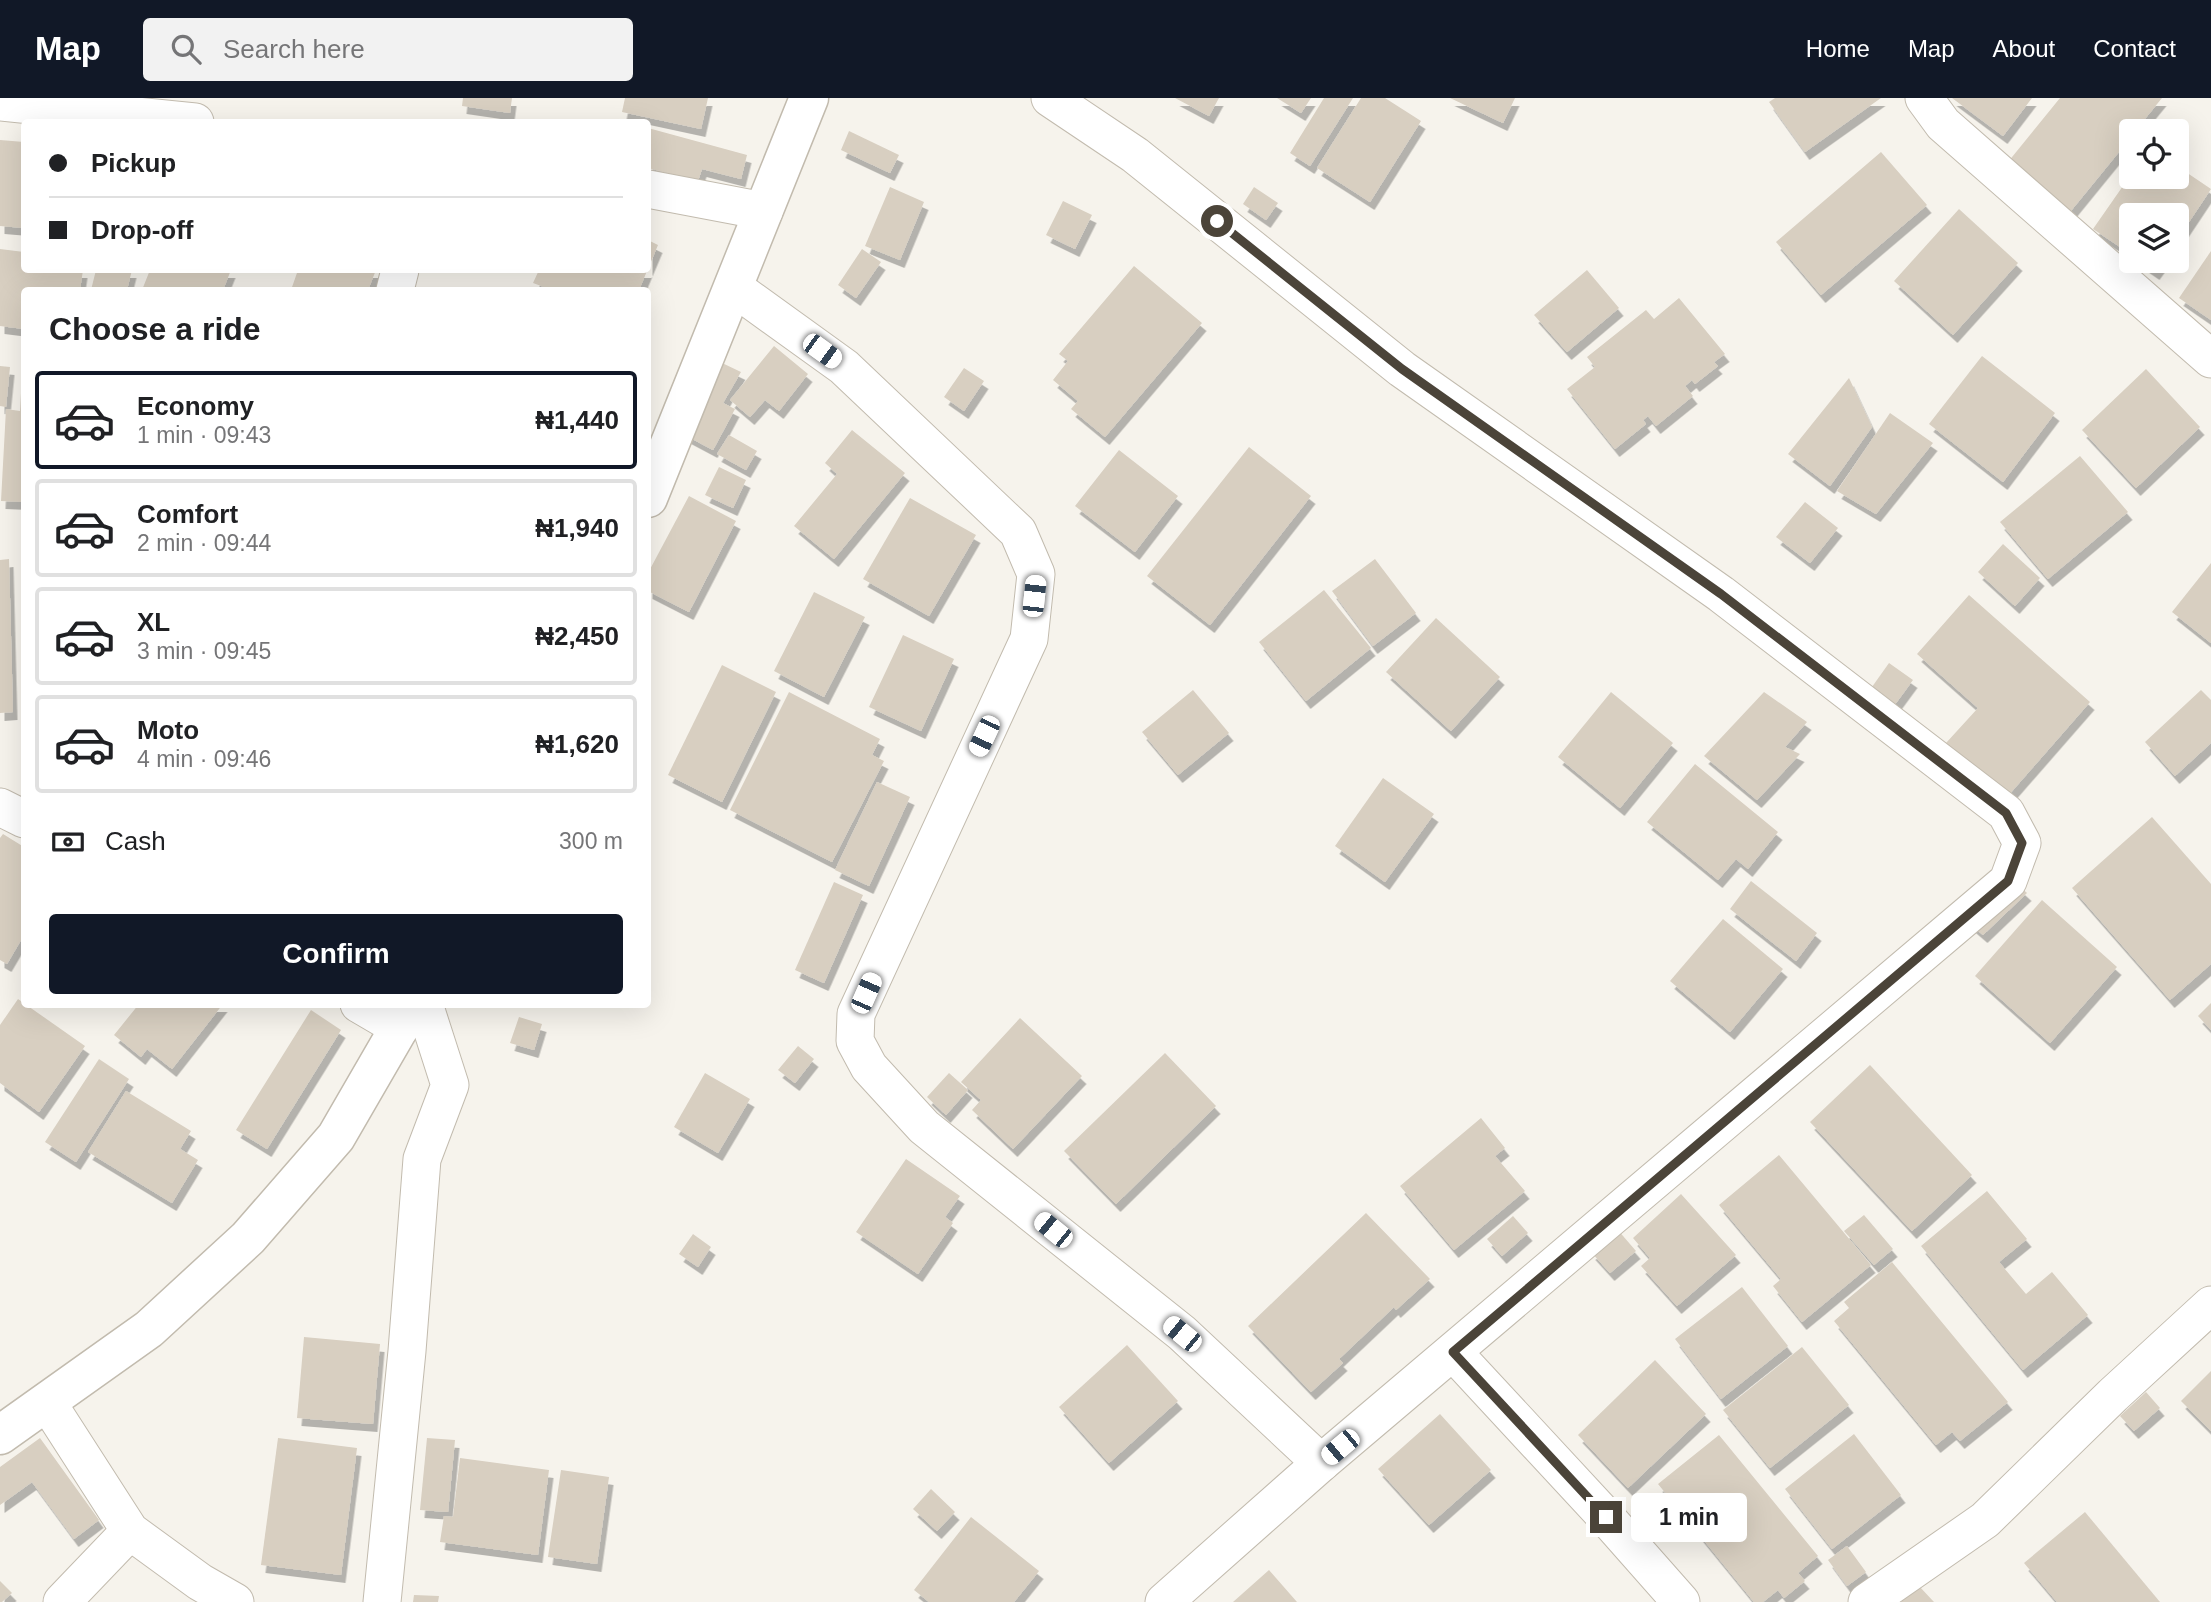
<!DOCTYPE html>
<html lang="en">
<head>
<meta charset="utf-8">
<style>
	:root { --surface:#fff; --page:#f2f2f2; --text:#202124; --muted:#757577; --line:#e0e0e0; --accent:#111827 }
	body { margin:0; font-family:Arial,sans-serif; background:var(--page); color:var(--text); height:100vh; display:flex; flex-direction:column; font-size:26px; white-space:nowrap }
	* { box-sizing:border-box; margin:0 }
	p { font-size:23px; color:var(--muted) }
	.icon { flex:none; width:38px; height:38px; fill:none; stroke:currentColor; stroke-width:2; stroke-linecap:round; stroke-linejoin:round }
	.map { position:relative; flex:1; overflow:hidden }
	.side { position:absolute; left:21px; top:189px; width:630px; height:721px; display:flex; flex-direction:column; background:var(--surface); border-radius:7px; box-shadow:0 7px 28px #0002 }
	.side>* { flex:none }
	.banner { position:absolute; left:21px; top:21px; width:630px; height:154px; border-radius:7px; box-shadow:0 7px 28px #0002; display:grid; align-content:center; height:154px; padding:0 28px; background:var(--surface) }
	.buttons { position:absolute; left:2119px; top:21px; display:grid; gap:14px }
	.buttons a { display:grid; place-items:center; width:70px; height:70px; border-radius:7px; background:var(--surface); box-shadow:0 7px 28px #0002; font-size:35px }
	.end { position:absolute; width:32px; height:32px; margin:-16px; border:9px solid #4b4439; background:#fff; box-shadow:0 0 0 4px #fff }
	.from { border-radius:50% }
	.bubble { position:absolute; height:49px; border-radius:7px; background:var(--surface); box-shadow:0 7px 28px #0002; font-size:23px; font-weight:700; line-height:49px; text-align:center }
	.car { position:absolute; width:21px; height:42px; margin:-21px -10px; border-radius:9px; box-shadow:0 0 5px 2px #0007; background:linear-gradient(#fff 24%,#345 0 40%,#fff 0 76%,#345 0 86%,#fff 0) }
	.banner b { display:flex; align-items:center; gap:24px; height:66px; font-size:26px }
	.banner b+b { border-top:2px solid var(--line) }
	.banner i { width:18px; height:18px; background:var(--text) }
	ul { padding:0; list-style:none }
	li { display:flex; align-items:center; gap:21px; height:98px; margin:0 14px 10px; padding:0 14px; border:4px solid var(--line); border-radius:7px }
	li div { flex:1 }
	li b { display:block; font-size:26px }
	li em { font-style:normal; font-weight:700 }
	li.selected { border-color:var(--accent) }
	li>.icon { width:63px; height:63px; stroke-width:1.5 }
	h2 { padding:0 28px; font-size:32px; line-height:84px }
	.pay { display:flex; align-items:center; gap:18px; height:77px; padding:0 28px; font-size:26px }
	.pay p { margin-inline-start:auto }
	.cta { display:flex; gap:14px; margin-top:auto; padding:14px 28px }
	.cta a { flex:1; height:80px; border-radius:7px; background:var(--accent); color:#fff; font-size:28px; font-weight:700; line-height:80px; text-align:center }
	header { display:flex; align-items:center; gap:42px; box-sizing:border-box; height:98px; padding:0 35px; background:var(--accent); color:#fff }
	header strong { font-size:33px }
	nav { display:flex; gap:38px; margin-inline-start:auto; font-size:24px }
	.search { width:490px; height:63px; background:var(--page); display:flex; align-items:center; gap:18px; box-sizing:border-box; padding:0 24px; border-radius:7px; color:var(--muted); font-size:26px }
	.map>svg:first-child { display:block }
	.building { fill:#d8cfc1; filter:url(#shadow) }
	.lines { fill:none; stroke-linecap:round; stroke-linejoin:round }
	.minor-casing { stroke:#c2bbae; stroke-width:39 }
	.tertiary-casing { stroke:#c2bbae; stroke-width:41 }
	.minor { stroke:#fff; stroke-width:37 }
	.tertiary { stroke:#fff; stroke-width:38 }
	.route { stroke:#4b4439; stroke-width:9 }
</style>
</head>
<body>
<header>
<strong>Map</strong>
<div class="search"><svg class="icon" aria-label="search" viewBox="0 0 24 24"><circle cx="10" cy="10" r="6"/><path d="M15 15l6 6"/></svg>Search here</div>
<nav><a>Home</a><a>Map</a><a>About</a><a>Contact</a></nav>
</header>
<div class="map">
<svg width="2211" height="1504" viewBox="0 0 2211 1504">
	<defs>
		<filter id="shadow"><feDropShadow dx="4.5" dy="8" stdDeviation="0" flood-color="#0004"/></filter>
	</defs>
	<rect width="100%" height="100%" fill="#f6f3ec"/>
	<g class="building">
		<polygon points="463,0 512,0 510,15 462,8"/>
		<polygon points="625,0 708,0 701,31 622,14"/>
		<polygon points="1175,0 1219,0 1209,18"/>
		<polygon points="1277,0 1311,0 1301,15"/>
		<polygon points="1324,0 1353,0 1310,68 1290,55"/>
		<polygon points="1361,0 1385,0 1421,23 1370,104 1317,70"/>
		<polygon points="1450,0 1515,0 1503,25"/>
		<polygon points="1775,0 1881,0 1805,54 1769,4"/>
		<polygon points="1952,0 2032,0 2003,38"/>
		<polygon points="2060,0 2162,0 2135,33 2132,33 2132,38 2070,114 2008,64"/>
		<polygon points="648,30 747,57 741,81 702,71 698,83 648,70"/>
		<polygon points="849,33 899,57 890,75 841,52"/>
		<polygon points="0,42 24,44 24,130 0,128"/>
		<polygon points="1881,54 1927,107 1821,197 1776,144"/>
		<polygon points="2177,68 2211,91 2177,142 2177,117 2132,117 2132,157 2093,131 2132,75 2132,79 2177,79"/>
		<polygon points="890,89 924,104 900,162 865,148"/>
		<polygon points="1254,89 1278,105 1266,122 1243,106"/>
		<polygon points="1063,103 1092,117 1075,151 1046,137"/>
		<polygon points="1959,111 2018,165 1953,237 1894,183"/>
		<polygon points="648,142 658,147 639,192 552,192 533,185 539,172 648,172"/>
		<polygon points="0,151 24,154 24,172 83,172 80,192 24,192 24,231 0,228"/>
		<polygon points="862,151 881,164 856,200 838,187"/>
		<polygon points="2211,153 2211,222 2179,200"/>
		<polygon points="2139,163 2163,163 2155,174"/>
		<polygon points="1134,168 1202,225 1105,339 1071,311 1078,303 1053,282 1068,263 1059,256"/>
		<polygon points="96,172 132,172 127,192 91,192"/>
		<polygon points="150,172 231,172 223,192 142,192"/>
		<polygon points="298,172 376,172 368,192 291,192"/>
		<polygon points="1587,172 1619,210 1567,254 1534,217"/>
		<polygon points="1679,200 1725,256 1714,264 1718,268 1695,286 1692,282 1685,288 1693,298 1656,328 1648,318 1643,322 1646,326 1615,351 1567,291 1595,269 1587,259 1646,212 1654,221"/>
		<polygon points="774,248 808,276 779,313 765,302 750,319 730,302"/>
		<polygon points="1982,258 2055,315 2003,384 1929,326"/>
		<polygon points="720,264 741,274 723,305 735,311 713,352 681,335"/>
		<polygon points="0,268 10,269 6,309 0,308"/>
		<polygon points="964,270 984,283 964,313 944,299"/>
		<polygon points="2146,271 2200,329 2136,390 2082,332"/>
		<polygon points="22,277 24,277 24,404 1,403 6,311 20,313"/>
		<polygon points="1849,280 1872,329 1830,388 1788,356"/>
		<polygon points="1890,315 1933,345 1876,416 1837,393"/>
		<polygon points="852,332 905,375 834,461 794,428 837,376 825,365"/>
		<polygon points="729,337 757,353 746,372 717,356"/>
		<polygon points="1249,349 1311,398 1210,527 1147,478"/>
		<polygon points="1119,352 1178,398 1135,454 1075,408"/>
		<polygon points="2080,358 2128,414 2048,481 2000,424"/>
		<polygon points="719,369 746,382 733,410 705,397"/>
		<polygon points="689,398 736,423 689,514 648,493 648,475"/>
		<polygon points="910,400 976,437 929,518 863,481"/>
		<polygon points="1805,404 1838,430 1810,465 1776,439"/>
		<polygon points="2003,446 2040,480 2015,508 1978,474"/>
		<polygon points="9,461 13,614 0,615 0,462"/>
		<polygon points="1375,461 1416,515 1373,548 1332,493"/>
		<polygon points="2211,465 2211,545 2172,514"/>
		<polygon points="1324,492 1371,550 1306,603 1259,544"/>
		<polygon points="814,494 865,519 824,599 774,573"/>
		<polygon points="1969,497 2090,604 2007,699 1946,645 1978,610 1917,556"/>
		<polygon points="1436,520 1500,579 1451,633 1386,574"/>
		<polygon points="903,537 954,561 921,633 869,609"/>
		<polygon points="1889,565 1913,582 1885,620 1862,603"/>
		<polygon points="722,567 776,594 722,704 668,677"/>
		<polygon points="1193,592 1229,635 1178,677 1142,634"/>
		<polygon points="2201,592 2211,602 2211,645 2175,678 2145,644"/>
		<polygon points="789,594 880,641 872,657 884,663 832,764 730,712"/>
		<polygon points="1611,594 1673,645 1620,710 1558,659"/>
		<polygon points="1764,594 1807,624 1785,649 1800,656 1757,702 1704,658"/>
		<polygon points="1695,666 1778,734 1748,771 1736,761 1718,782 1647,724"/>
		<polygon points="1383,680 1434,716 1385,784 1335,748"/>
		<polygon points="877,684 910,699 869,788 835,772"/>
		<polygon points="2152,719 2211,786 2211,866 2170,902 2072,790"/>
		<polygon points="3,736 24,749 24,837 7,866 0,862 0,740"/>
		<polygon points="1751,783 1817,835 1796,863 1730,811"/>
		<polygon points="834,784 863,797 824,885 795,872"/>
		<polygon points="2016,785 2027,795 1983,837 1969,825"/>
		<polygon points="2042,802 2117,869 2050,945 1975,878"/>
		<polygon points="1723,821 1783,871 1730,934 1670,883"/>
		<polygon points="18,901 85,948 39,1014 0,985 0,927"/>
		<polygon points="2211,905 2211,932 2198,918"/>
		<polygon points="139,906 223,906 172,971 147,951 141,959 114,937"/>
		<polygon points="311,912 341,932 267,1051 236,1032"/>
		<polygon points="519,919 542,926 534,952 510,945"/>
		<polygon points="1020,920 1082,978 1013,1051 972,1012 981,1002 961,984"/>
		<polygon points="798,948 814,961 795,985 778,972"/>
		<polygon points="1165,955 1216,1008 1116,1106 1064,1053"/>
		<polygon points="99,961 129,981 76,1064 45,1044"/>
		<polygon points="1870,967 1972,1077 1912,1133 1810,1024"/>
		<polygon points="705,975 750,1001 718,1055 674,1029"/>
		<polygon points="949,975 968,992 946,1017 927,999"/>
		<polygon points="126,993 191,1033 180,1051 198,1062 172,1105 88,1054"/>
		<polygon points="1481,1020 1505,1050 1495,1058 1525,1093 1454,1152 1400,1088"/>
		<polygon points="1779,1057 1871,1167 1802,1224 1773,1188 1781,1181 1719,1107"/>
		<polygon points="906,1061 960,1098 945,1119 953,1125 918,1176 856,1134"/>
		<polygon points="1987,1093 2027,1141 1999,1164 2026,1196 2052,1174 2088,1217 2023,1272 1921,1148"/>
		<polygon points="1681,1096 1736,1157 1677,1208 1641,1168 1650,1160 1633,1140"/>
		<polygon points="1366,1115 1430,1181 1396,1212 1394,1209 1339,1261 1343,1265 1311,1294 1248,1228"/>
		<polygon points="1864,1117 1893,1151 1874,1167 1844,1133"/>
		<polygon points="1513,1118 1528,1135 1502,1158 1487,1141"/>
		<polygon points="1617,1131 1636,1153 1610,1175 1591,1154"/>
		<polygon points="693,1136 711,1149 698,1169 679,1156"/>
		<polygon points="1892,1164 2008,1304 1960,1343 1952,1334 1936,1347 1834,1223 1849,1210 1844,1204"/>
		<polygon points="1742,1189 1788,1248 1721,1301 1675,1241"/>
		<polygon points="304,1239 380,1246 373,1326 297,1320"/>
		<polygon points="1127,1247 1178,1303 1109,1365 1059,1309"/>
		<polygon points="1802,1249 1849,1307 1770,1370 1723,1312"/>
		<polygon points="1655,1262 1706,1316 1628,1390 1578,1337"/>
		<polygon points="2211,1273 2211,1333 2181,1303"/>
		<polygon points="2146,1294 2160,1310 2134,1333 2120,1318"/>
		<polygon points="1440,1316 1491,1372 1429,1427 1378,1371"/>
		<polygon points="1854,1336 1901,1397 1832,1451 1785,1391"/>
		<polygon points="1719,1337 1818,1458 1798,1475 1805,1483 1784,1500 1778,1492 1763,1504 1754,1504 1658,1386"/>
		<polygon points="40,1340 99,1422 74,1441 32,1384 0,1407 0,1369"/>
		<polygon points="278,1340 357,1350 341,1477 261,1467"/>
		<polygon points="427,1340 455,1342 448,1414 420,1412"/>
		<polygon points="460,1360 549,1372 538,1457 440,1444 444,1418 453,1419"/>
		<polygon points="561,1372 609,1379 597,1466 548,1459"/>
		<polygon points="931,1391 955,1414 937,1433 913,1411"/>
		<polygon points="2085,1414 2160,1504 2057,1504 2024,1465"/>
		<polygon points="971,1419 1039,1473 1014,1504 929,1504 914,1492"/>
		<polygon points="1847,1448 1866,1474 1847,1488 1828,1462"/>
		<polygon points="1269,1472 1297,1504 1233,1504"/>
		<polygon points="0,1483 12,1495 2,1504 0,1504"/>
		<polygon points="1919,1488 1934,1504 1901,1504"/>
		<polygon points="414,1497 439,1498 438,1504 413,1504"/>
	</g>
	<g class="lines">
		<defs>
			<g id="minor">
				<polyline points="1050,0 1135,57 1402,271 1721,496 2006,715 2022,745 2008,783 1321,1365 1164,1504"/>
				<polyline points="1924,0 1943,26 2211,261"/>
				<polyline points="0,4 195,24"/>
				<polyline points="648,91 764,113"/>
				<polyline points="733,189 844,269 1018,434 1036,476 1029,541 856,916 855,943 869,969 924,1029 1182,1235 1321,1365"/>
				<polyline points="395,192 400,172"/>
				<polyline points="0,709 24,721"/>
				<polyline points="359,906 400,930"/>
				<polyline points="1453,1254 1606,1419 1681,1504"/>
				<polyline points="47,1304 130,1433 200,1484 235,1504"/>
				<polyline points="62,1504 130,1433"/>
				<polyline points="382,1504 407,1253 422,1061 450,987 424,906"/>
				<polyline points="1867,1504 1985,1422 2113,1297 2211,1207"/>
			</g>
			<g id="tertiary">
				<polyline points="648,400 809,0"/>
				<polyline points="0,1337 149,1231 248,1140 336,1039 413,906"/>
			</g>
		</defs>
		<use href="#minor" class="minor-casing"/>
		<use href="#tertiary" class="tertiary-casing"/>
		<use href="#minor" class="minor"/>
		<use href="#tertiary" class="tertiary"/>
	</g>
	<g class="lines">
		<polyline class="route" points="1217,123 1402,271 1721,496 2006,715 2022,745 2008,783 1453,1254 1606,1419"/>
	</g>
</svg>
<div class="buttons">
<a><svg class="icon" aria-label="locate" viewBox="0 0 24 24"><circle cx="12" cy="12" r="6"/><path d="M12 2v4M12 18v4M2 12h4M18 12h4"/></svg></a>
<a><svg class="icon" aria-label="layers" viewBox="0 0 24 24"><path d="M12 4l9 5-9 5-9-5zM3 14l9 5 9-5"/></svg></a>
</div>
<i class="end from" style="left:1217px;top:123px"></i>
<i class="end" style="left:1606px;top:1419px"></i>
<div class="bubble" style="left:1631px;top:1395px;width:116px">1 min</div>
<i class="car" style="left:822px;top:253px;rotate:126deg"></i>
<i class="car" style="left:1034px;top:498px;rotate:6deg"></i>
<i class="car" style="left:984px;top:638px;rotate:205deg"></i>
<i class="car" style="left:866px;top:895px;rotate:24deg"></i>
<i class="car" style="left:1053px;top:1132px;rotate:309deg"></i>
<i class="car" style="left:1182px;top:1236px;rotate:309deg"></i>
<i class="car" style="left:1340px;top:1349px;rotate:230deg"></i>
<div class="banner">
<b><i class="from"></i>Pickup</b>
<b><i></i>Drop-off</b>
</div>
<section class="side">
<h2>Choose a ride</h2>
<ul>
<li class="selected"><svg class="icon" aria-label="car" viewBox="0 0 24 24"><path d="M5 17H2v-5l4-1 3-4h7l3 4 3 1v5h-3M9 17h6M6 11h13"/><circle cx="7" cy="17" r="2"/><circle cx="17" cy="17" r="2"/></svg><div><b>Economy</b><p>1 min · 09:43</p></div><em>₦1,440</em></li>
<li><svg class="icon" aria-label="car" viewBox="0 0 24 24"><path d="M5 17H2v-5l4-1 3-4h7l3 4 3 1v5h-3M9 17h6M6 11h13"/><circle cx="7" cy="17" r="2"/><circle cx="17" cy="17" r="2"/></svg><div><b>Comfort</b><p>2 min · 09:44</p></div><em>₦1,940</em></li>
<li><svg class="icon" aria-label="car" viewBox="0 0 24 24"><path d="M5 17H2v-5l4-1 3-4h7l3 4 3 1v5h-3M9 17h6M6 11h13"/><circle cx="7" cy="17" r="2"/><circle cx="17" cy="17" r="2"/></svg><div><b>XL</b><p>3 min · 09:45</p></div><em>₦2,450</em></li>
<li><svg class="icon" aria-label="car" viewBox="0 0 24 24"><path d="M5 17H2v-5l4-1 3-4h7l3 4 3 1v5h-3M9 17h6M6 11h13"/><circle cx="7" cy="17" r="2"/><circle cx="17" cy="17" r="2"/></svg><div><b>Moto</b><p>4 min · 09:46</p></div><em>₦1,620</em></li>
</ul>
<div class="pay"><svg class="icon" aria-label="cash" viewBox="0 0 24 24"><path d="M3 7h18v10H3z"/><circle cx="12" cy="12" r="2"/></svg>Cash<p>300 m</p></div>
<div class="cta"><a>Confirm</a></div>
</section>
</div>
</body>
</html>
